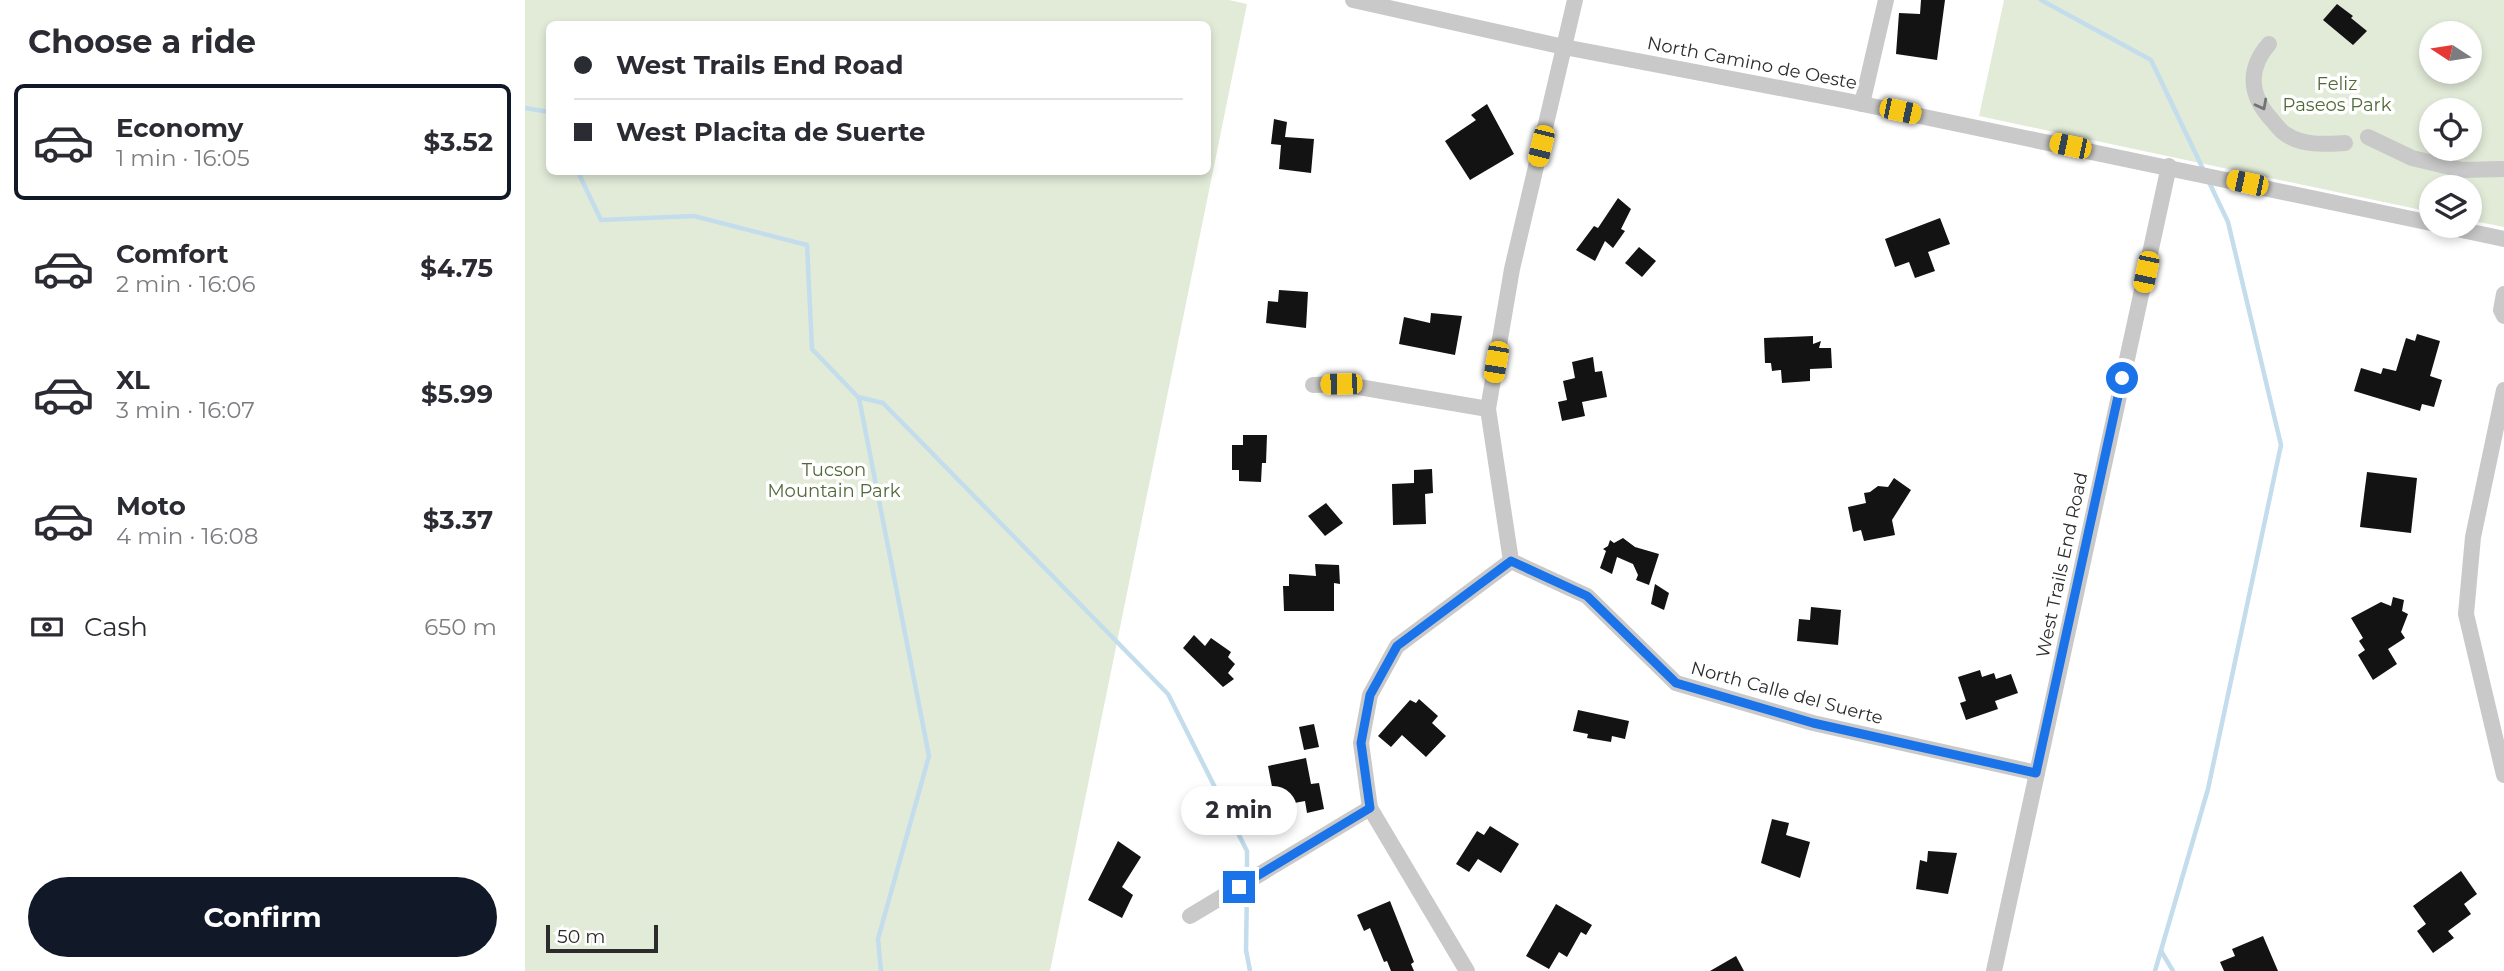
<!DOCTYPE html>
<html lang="en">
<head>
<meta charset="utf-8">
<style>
	:root { --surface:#fff; --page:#f7f7f7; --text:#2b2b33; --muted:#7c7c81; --line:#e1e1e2; --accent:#111827 }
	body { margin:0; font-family:Montserrat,sans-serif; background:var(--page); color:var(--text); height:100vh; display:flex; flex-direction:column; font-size:26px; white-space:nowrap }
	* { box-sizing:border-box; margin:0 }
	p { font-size:23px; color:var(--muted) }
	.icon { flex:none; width:38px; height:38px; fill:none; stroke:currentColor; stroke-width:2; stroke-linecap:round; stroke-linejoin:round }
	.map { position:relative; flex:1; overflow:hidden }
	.details { display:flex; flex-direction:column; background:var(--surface); width:525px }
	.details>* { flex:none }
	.hud { position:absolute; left:21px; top:21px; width:665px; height:154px; border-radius:10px; box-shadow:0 4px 10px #0003; display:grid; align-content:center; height:154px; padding:0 28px; background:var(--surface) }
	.needle { width:46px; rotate:282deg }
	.buttons { position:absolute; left:1894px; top:21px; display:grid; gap:14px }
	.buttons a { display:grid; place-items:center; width:63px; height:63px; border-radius:50%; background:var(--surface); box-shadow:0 4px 10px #0003; font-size:35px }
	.scale { position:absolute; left:21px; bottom:18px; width:112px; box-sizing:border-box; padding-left:7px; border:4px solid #2c2c2c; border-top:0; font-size:19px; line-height:24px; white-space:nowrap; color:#2c2c2c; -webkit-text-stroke:5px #fff; paint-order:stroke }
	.end { position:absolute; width:32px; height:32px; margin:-16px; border:9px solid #1a73e8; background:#fff; box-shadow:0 0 0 4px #fff }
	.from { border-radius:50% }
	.bubble { position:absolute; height:49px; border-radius:24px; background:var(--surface); box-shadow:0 4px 10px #0003; font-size:23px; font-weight:700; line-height:49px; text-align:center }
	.car { position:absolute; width:21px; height:42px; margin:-21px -10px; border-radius:9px; box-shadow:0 0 5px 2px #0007; background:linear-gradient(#f5c518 24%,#345 0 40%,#f5c518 0 76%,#345 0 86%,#f5c518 0) }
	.hud b { display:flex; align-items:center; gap:24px; height:66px; font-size:26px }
	.hud b+b { border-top:2px solid var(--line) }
	.hud i { width:18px; height:18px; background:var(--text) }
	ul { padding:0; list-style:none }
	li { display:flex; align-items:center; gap:21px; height:116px; margin:0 14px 10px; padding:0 14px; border:4px solid transparent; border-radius:10px }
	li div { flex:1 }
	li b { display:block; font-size:26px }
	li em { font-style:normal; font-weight:700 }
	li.current { border-color:var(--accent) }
	li>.icon { width:63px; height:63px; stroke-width:1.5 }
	h2 { padding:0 28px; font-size:32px; line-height:84px }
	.pay { display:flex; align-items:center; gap:18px; height:77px; padding:0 28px; font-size:26px }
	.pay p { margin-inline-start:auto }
	.cta { display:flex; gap:14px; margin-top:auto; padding:14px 28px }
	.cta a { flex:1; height:80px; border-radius:42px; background:var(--accent); color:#fff; font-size:28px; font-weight:700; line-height:80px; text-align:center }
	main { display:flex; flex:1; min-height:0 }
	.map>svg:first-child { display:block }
	.green { fill:#e2ebd8; fill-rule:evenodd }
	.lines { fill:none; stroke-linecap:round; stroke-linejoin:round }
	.stream { stroke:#c3ddec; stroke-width:4.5 }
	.building { fill:#131313 }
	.minor { stroke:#c9c9c9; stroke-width:16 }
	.oneway { stroke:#737373 }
	.route { stroke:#1a73e8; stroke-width:9 }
	.labels { text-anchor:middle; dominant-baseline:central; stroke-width:7; stroke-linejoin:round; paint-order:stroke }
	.street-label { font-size:18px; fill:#2c2c2c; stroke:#fff }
	.park-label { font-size:18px; fill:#506938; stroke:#fff }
</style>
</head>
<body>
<main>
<section class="details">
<h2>Choose a ride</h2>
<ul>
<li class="current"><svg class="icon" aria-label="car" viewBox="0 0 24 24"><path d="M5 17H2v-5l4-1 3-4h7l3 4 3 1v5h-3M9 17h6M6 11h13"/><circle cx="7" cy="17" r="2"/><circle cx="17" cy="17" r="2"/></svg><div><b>Economy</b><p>1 min · 16:05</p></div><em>$3.52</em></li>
<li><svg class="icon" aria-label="car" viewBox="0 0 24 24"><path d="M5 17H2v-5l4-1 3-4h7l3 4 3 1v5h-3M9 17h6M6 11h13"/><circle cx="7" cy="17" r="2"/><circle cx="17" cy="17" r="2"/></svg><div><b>Comfort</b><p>2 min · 16:06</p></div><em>$4.75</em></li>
<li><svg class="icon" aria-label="car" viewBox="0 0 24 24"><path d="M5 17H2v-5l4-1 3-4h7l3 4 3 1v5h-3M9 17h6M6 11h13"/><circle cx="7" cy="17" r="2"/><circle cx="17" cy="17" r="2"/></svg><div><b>XL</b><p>3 min · 16:07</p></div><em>$5.99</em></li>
<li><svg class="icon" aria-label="car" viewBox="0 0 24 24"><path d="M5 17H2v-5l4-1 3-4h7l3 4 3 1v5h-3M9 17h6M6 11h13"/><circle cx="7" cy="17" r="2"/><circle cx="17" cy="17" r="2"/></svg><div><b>Moto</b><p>4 min · 16:08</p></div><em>$3.37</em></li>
</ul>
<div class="pay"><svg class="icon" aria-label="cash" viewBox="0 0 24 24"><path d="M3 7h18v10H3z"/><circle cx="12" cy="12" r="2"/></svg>Cash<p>650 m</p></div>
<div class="cta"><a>Confirm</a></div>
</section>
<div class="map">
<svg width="1979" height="971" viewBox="0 0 1979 971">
	<rect width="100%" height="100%" fill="#fff"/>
	<g class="green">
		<path d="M0,0H704L722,4L525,971H0ZM682,24V172H24V24Z"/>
		<path d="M1479,0H1979V227L1944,220V187H1906V212L1454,116ZM1906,33H1944V72H1906ZM1906,110H1944V149H1906Z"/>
	</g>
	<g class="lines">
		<g class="stream">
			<polyline points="1516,0 1626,60 1679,171"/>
			<polyline points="0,108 24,112"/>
			<polyline points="53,172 76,220 169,216 282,245 287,349 333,397 358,403 643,694 722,851 722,876"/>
			<polyline points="334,398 404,756 353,939 356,971"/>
			<polyline points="722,888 721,950 725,971"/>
			<polyline points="1636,951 1648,971"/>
			<polyline points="1630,971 1683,789 1756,445 1703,222 1684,182"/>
		</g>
	</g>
	<g class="building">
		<polygon points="1396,0 1420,0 1412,60 1371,54 1374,13 1395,14"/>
		<polygon points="1812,4 1828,16 1826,18 1842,31 1828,45 1798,20"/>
		<polygon points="962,104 989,154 945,180 920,141 951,120 946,115"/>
		<polygon points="749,119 762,122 760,137 789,139 786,173 754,169 756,145 746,144"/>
		<polygon points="1093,198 1106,209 1096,229 1100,231 1088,248 1080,241 1070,261 1051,250 1069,226 1073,228"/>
		<polygon points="1415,218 1425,244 1403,252 1410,271 1390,278 1384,262 1370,267 1360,239"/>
		<polygon points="1114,247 1131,261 1117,277 1100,263"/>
		<polygon points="754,290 783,292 781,328 741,323 743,301 753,302"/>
		<polygon points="906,313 937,316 930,355 874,344 879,317 905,323"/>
		<polygon points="1892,334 1915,341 1905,376 1917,380 1909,407 1897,404 1895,411 1829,391 1836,368 1856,374 1858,368 1871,371 1881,338 1890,341"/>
		<polygon points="1288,336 1288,344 1296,341 1294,348 1306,348 1307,368 1285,369 1285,381 1257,383 1256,370 1247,371 1246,363 1240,363 1239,338"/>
		<polygon points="1068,357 1070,372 1077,371 1082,397 1057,402 1060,416 1037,421 1033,402 1042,400 1038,381 1050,378 1047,362"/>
		<polygon points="718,435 742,435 741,463 737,463 736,482 714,481 714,470 707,470 707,445 718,445"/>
		<polygon points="907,469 908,493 900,494 901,524 868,525 867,484 889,483 889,470"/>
		<polygon points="1842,472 1892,478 1886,533 1835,527"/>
		<polygon points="1369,478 1386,490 1367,520 1370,535 1339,541 1336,530 1328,532 1323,507 1341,503 1339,493 1345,492 1353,486 1363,487"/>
		<polygon points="801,503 818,523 800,536 783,516"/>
		<polygon points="1098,538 1110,547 1134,554 1124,585 1111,580 1113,575 1108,564 1092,557 1087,574 1075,568 1081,551 1078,549 1083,546 1085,540 1089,543"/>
		<polygon points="790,564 814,565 815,584 809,583 809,611 759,611 758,586 764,586 764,574 791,576"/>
		<polygon points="1130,584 1144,593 1139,610 1126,604"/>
		<polygon points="1868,597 1879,600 1877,611 1883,614 1876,632 1880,638 1863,649 1872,664 1848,680 1833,655 1840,650 1834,641 1838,638 1826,618 1856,602 1866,606"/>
		<polygon points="1286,607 1316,610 1313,645 1272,641 1274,619 1285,620"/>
		<polygon points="669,635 680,646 686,638 706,652 703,657 710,664 703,673 709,679 698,687 658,648"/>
		<polygon points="1455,670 1457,677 1469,673 1471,679 1486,674 1493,693 1470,701 1473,709 1441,720 1435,703 1441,701 1433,677"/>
		<polygon points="894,699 913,716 907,723 921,736 901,757 877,735 866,747 853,736 885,700 891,703"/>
		<polygon points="1053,710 1104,721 1100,739 1087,736 1086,742 1062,738 1063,734 1048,731"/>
		<polygon points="789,724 794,747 779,750 774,727"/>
		<polygon points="781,758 786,784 794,783 799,809 782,813 780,801 764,804 762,794 749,797 743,766"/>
		<polygon points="1247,819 1264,823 1261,835 1285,842 1275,878 1236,863"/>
		<polygon points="965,826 994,844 976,873 953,859 944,872 931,864 952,831 959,835"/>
		<polygon points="593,841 616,857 597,887 608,895 597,918 563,900"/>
		<polygon points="1403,851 1432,853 1423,894 1391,889 1395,860 1402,862"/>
		<polygon points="1936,871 1952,894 1939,904 1946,914 1923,931 1929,938 1908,953 1892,931 1901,924 1888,906"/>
		<polygon points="865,901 889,962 886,964 889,971 866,971 862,961 859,962 845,928 839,931 832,915"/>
		<polygon points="1031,904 1067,925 1061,935 1056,932 1042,957 1034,952 1024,969 1001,956"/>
		<polygon points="1738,936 1753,971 1699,971 1695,962 1710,956 1707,949"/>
		<polygon points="1211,956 1219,971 1185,971"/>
	</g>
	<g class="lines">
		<g class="minor">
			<polyline points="828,0 1039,47 1323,101 1906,223"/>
			<polyline points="1050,0 987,269 963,409 986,561 1062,596 1151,683 1288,723 1512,773"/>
			<path d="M1744,44C1722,69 1724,95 1747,120C1751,125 1756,132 1762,135C1779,146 1801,144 1820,143"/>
			<polyline points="1337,104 1361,0"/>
			<polyline points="1843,137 1887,158 1937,170 1979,169"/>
			<polyline points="1918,226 1979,239"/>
			<polyline points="1979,294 1976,310 1979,316"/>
			<polyline points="788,385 816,384 963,409"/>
			<polyline points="1979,390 1948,537 1941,614 1979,775"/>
			<polyline points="845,808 942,971"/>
			<polyline points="665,916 845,808 836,743 845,695 872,646 986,561"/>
			<polyline points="1469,971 1644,166"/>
		</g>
	</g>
	<defs><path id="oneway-chevron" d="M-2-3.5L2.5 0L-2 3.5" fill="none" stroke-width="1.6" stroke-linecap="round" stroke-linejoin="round" transform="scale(1.75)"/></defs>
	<use class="oneway" href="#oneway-chevron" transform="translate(1737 105) rotate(62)"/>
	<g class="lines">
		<polyline class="route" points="714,887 845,808 836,743 845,695 872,646 986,561 1062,596 1151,683 1288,723 1511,773 1597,378"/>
	</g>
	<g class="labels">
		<g class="street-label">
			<text transform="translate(1227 63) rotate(11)">North Camino de Oeste</text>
			<text transform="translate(1537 565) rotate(-78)">West Trails End Road</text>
			<text transform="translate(1262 693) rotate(15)">North Calle del Suerte</text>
		</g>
		<g class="park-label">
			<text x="1812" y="84">Feliz<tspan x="1812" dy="21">Paseos Park</tspan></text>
			<text x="309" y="470">Tucson<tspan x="309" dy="21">Mountain Park</tspan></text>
		</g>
	</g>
</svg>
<div class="buttons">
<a><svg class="needle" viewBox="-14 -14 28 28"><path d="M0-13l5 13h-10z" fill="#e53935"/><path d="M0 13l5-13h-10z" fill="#7c7c81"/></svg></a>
<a><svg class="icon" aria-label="locate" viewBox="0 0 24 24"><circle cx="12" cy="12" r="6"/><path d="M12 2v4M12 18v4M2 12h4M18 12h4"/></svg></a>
<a><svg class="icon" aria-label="layers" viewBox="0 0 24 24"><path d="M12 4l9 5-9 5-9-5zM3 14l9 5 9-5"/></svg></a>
</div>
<div class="scale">50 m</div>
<i class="end from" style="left:1597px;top:378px"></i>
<i class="end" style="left:714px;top:887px"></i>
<div class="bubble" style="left:656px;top:786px;width:116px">2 min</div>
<i class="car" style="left:1375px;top:111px;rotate:102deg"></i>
<i class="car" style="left:1016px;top:146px;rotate:194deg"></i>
<i class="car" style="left:1545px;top:146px;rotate:282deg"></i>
<i class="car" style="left:1722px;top:183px;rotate:282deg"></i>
<i class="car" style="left:1621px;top:272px;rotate:192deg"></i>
<i class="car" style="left:971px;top:362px;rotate:190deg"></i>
<i class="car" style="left:816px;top:384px;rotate:269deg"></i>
<div class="hud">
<b><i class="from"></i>West Trails End Road</b>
<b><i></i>West Placita de Suerte</b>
</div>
</div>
</main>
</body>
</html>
